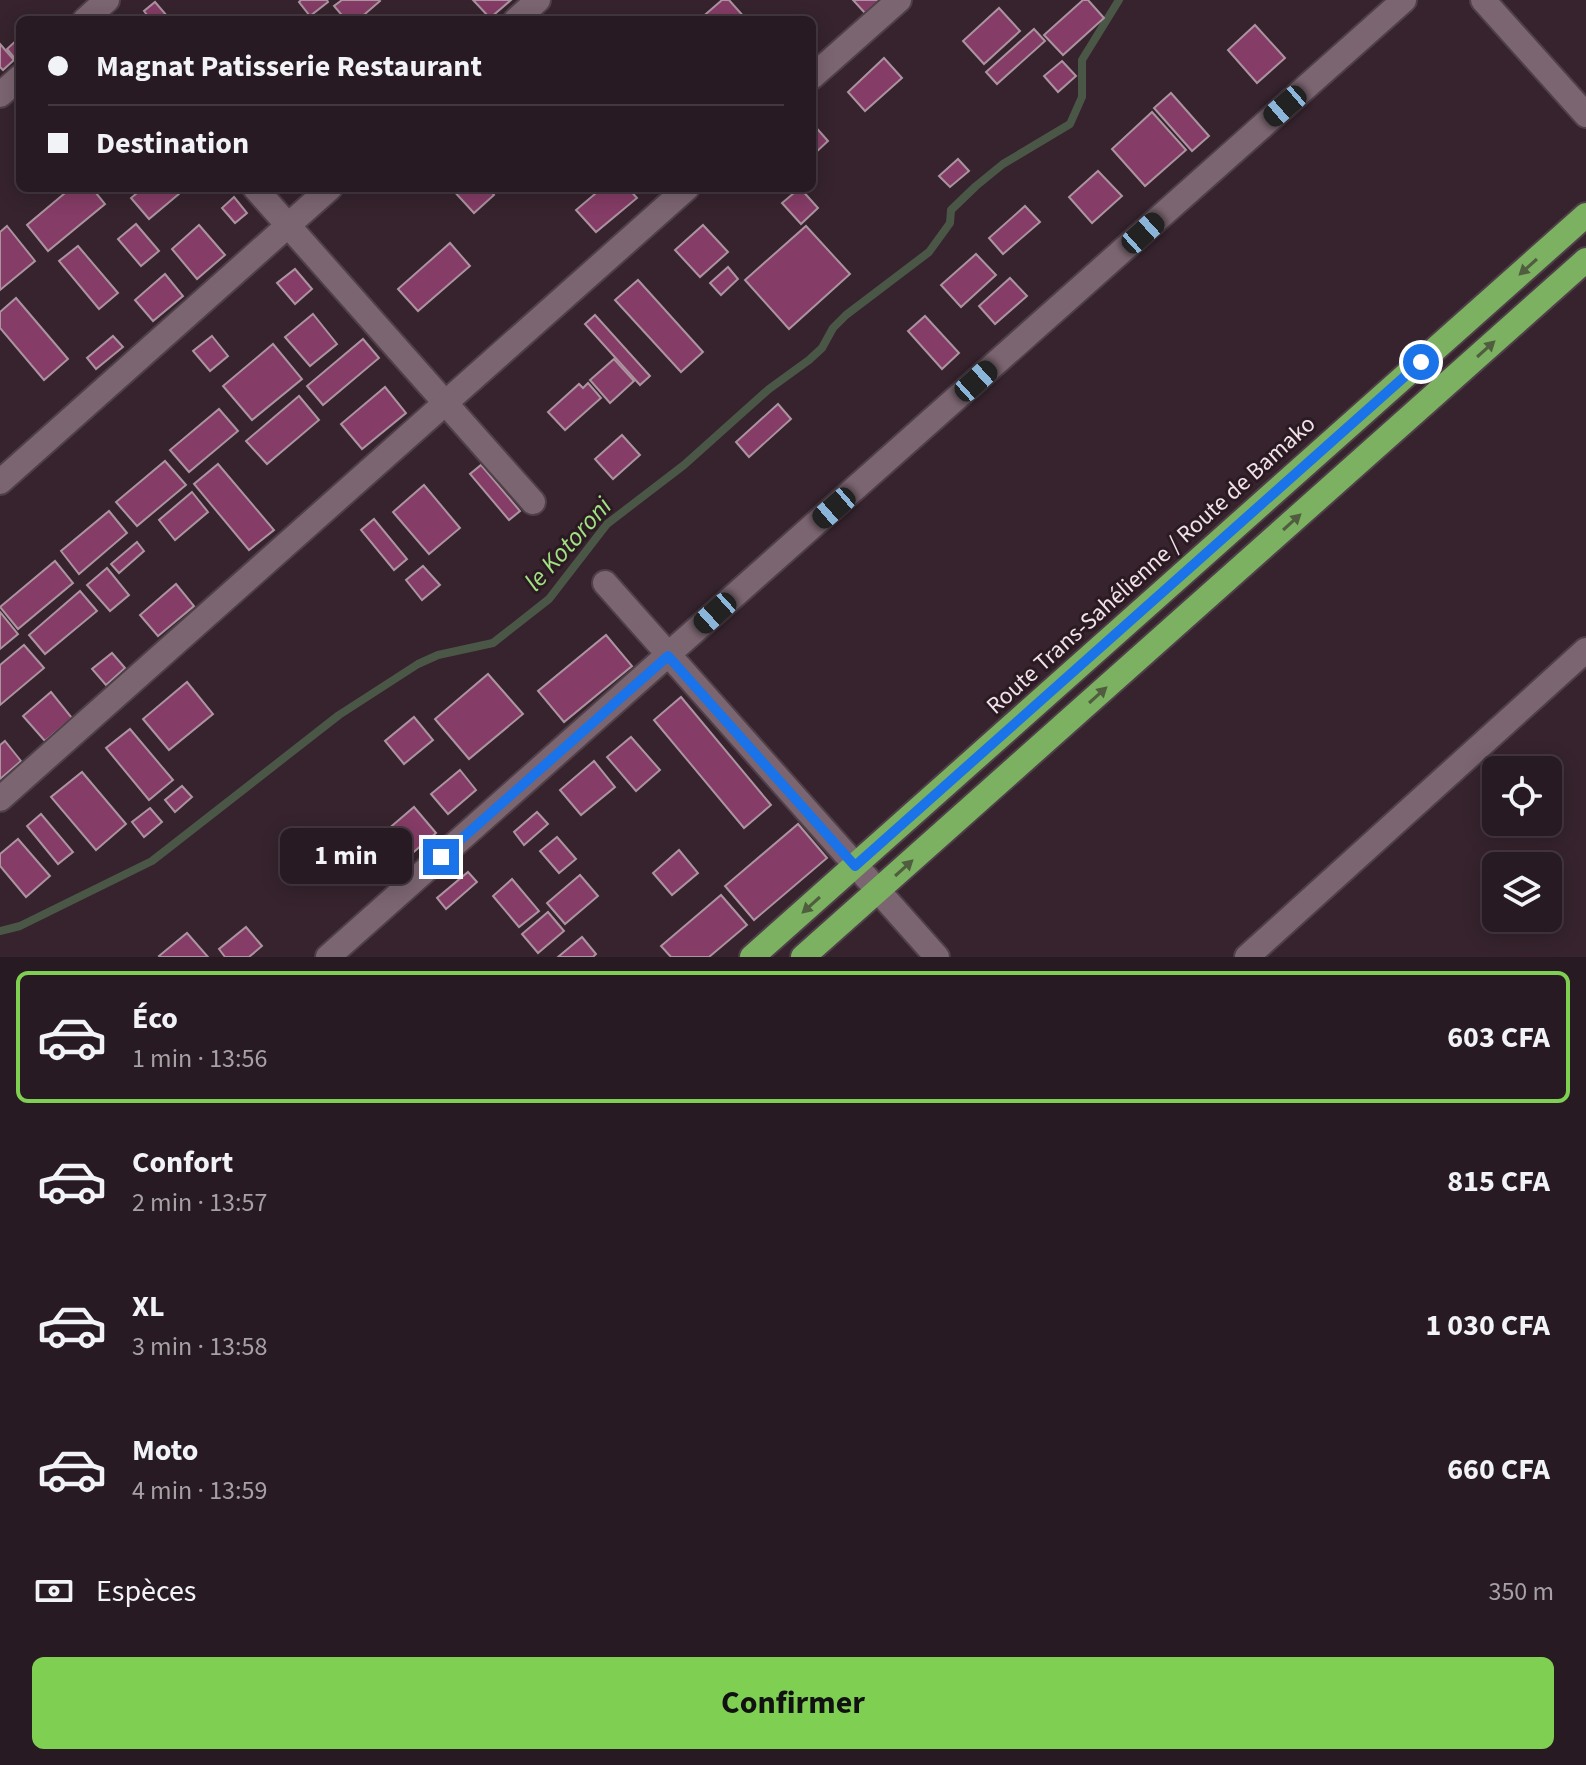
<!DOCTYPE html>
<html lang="fr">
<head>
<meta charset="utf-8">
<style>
	:root { --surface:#281a22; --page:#30232a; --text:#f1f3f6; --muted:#a5a1a5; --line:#443840; --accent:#7fd052 }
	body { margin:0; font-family:"Source Sans 3",sans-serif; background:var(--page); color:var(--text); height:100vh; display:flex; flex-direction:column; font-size:30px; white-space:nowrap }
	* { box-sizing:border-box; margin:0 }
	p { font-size:26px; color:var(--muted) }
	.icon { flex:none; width:44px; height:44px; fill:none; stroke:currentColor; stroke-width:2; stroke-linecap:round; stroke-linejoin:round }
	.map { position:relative; height:957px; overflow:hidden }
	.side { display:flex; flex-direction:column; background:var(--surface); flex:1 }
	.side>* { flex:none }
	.guide { position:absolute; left:16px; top:16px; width:800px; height:176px; border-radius:12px; box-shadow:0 4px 20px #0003,0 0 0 2px var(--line); display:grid; align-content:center; height:176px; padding:0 32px; background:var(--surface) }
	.tools { position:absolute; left:1482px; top:756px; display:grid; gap:16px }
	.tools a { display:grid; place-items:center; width:80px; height:80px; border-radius:12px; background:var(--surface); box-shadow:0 4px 20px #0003,0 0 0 2px var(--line); font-size:40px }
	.end { position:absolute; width:36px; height:36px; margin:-18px; border:10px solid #1a73e8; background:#fff; box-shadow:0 0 0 4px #fff }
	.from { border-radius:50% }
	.bubble { position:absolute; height:56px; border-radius:12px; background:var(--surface); box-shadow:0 4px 20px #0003,0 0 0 2px var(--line); font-size:26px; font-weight:700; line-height:56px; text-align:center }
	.car { position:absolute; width:24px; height:48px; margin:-24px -12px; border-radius:10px; box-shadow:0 0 6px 2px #0007; background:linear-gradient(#222 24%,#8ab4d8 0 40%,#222 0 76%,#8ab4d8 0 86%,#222 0) }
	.guide b { display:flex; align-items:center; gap:28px; height:76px; font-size:30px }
	.guide b+b { border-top:2px solid var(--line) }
	.guide i { width:20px; height:20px; background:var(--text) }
	ul { padding:14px 0 0; list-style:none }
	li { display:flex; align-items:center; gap:24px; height:132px; margin:0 16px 12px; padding:0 16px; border:4px solid transparent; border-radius:12px }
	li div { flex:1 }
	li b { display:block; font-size:30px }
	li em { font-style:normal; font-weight:700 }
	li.selected { border-color:var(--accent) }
	li>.icon { width:72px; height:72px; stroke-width:1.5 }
	.pay { display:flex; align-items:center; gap:20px; height:88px; padding:0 32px; font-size:30px }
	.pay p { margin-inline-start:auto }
	.action { display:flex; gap:16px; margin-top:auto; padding:16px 32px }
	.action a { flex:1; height:92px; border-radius:12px; background:var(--accent); color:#111; font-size:32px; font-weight:700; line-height:92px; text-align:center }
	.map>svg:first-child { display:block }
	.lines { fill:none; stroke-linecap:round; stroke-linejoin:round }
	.stream { stroke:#4b5746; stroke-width:8 }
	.building { fill:#853c66; stroke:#ab949f; stroke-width:2 }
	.minor-casing { stroke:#4f3f48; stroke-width:28 }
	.highway-casing { stroke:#4f3f48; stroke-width:28 }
	.minor { stroke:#7b6570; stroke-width:24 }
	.highway { stroke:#7bb161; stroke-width:24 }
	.oneway { fill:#505e3f }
	.route { stroke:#1a73e8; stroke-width:10 }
	.labels { text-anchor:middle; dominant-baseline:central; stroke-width:6; stroke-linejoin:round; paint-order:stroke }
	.street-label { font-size:24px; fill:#efe2e8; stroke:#2c1a23 }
	.water-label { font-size:26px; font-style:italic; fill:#a1e282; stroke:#2c1a23 }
</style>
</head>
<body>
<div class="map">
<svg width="1586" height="957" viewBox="0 0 1586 957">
	<rect width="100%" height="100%" fill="#36232d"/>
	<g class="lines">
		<polyline class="stream" points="0,931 20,926 152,861 339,715 418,664 438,655 493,643 549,599 607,524 684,465 769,389 809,360 822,348 833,328 846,315 929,252 950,223 951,210 976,186 1003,164 1070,124 1082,97 1082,60 1119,0"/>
	</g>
	<g class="building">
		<polygon points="301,0 327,0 328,2 310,16 299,2"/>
		<polygon points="342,0 379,0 380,1 358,20 346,20 334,6"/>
		<polygon points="473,0 511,0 490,18"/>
		<polygon points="722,0 729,0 746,19 699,20"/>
		<polygon points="853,0 880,0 865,13"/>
		<polygon points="1083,0 1088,0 1104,18 1063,55 1044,35"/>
		<polygon points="155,2 168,17 164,20 151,20 144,11"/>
		<polygon points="999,8 1020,31 984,64 963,41"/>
		<polygon points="1255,25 1285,58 1257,83 1228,50"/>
		<polygon points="1034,29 1045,41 997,84 986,72"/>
		<polygon points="20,37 20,57 16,60 7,49"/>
		<polygon points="0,44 14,60 3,70 0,67"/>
		<polygon points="884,58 902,78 865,111 848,92"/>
		<polygon points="1062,61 1076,76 1058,92 1044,76"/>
		<polygon points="1171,93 1209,136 1192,151 1154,108"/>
		<polygon points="1152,112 1186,150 1145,186 1112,149"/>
		<polygon points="812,123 828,141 812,156"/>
		<polygon points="958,159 969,171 950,187 939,176"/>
		<polygon points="1098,171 1122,196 1092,223 1069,197"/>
		<polygon points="71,188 92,188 105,204 48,251 27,225"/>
		<polygon points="143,188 186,188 149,219 131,198"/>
		<polygon points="451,188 488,188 494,195 474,213"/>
		<polygon points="602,188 628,188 637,198 596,232 576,210"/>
		<polygon points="800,188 818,208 801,224 782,203"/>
		<polygon points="234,197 247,213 235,223 222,208"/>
		<polygon points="1025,206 1040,222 1003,254 989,238"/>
		<polygon points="136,224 159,251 141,266 118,239"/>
		<polygon points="199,225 225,255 197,279 172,249"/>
		<polygon points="703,225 728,252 700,277 675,250"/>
		<polygon points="7,226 35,261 0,290 0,232"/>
		<polygon points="806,226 850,274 789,329 745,280"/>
		<polygon points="450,243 470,266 418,311 398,289"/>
		<polygon points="78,246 118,293 99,309 59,261"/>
		<polygon points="976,254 996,275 961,307 941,285"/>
		<polygon points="728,267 738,279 721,295 710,283"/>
		<polygon points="295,269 312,289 295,304 277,283"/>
		<polygon points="165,274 183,296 153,321 135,300"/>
		<polygon points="1010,278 1027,296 995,324 979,306"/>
		<polygon points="638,280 703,352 681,372 615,300"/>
		<polygon points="16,298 68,359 44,380 0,328 0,312"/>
		<polygon points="313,314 337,344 310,366 285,337"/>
		<polygon points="595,315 650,376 640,385 585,324"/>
		<polygon points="925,316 959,353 942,369 908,331"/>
		<polygon points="113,336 123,347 96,369 87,358"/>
		<polygon points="212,336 228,356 210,371 193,351"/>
		<polygon points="363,339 379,358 323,405 307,386"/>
		<polygon points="273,344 302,379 252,420 223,386"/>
		<polygon points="614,359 634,381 610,403 590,380"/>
		<polygon points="588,383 601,398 565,430 548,412 579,384 583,388"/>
		<polygon points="385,387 406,413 362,449 341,424"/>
		<polygon points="299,396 319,420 267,464 246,441"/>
		<polygon points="778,404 791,419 749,457 736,442"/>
		<polygon points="219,409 238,431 189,472 170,450"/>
		<polygon points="622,435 640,455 613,479 595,459"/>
		<polygon points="165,461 186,485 137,526 116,502"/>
		<polygon points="218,464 274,530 249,550 194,484"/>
		<polygon points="481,465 520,511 509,520 470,474"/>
		<polygon points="424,485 460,528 429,554 393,512"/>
		<polygon points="192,492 208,512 175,540 159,520"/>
		<polygon points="109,511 127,533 79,574 61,551"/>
		<polygon points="374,519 407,559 394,570 361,530"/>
		<polygon points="137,542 144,551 119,573 111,564"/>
		<polygon points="55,561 73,583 18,629 0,607"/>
		<polygon points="423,566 440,585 422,600 406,580"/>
		<polygon points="107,568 129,595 110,611 87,585"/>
		<polygon points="176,584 194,606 158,636 140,615"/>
		<polygon points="80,591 97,611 45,654 29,635"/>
		<polygon points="0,612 18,634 0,649"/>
		<polygon points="606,635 632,666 564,722 538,691"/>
		<polygon points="24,645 44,668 0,705 0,665"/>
		<polygon points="112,653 125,668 106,685 92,669"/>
		<polygon points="488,674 523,714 469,759 435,719"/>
		<polygon points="187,682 213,714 169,750 143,719"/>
		<polygon points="51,692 72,718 45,741 23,716"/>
		<polygon points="681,697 771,805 744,828 654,720"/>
		<polygon points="414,717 433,740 404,764 385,741"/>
		<polygon points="130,729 173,780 149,800 106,748"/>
		<polygon points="631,737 660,770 636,791 607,757"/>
		<polygon points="5,741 21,761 0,779 0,745"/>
		<polygon points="594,761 615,787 581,815 560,790"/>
		<polygon points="460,770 476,790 448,814 431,794"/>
		<polygon points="82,772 126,824 96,850 51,797"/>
		<polygon points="182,786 192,797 175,812 165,800"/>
		<polygon points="414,807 436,833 402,862 380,836"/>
		<polygon points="150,808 162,822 144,837 132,822"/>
		<polygon points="537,812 548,824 524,845 514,832"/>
		<polygon points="41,814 73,852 58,864 27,826"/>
		<polygon points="798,824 827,858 754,920 725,886"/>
		<polygon points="557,837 576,859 559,873 540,851"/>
		<polygon points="18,839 50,876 26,897 0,866 0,854"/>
		<polygon points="679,850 698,873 672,895 653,873"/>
		<polygon points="468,872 477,882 446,909 437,898"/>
		<polygon points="580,875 598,896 565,924 547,903"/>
		<polygon points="512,879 539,911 519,927 493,896"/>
		<polygon points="721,895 747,925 709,957 671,957 661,946"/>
		<polygon points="548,912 564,931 538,953 522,934"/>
		<polygon points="246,927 262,946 249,957 225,957 219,949"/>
		<polygon points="187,933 208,957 160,957 159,956"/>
		<polygon points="582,937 596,954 593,957 558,957"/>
	</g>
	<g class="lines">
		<defs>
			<g id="minor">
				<polyline points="1483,0 1586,115"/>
				<polyline points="85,20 107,0"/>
				<polyline points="516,20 538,0"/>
				<polyline points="812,77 899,0"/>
				<polyline points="0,95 20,77"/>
				<polyline points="255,188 533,502"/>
				<polyline points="0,482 330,188"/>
				<polyline points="605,583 937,957"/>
				<polyline points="0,799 687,188"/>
				<polyline points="328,957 1404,0"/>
				<polyline points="1247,957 1586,650"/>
			</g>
			<g id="highway">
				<polyline points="752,957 1586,215"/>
				<polyline points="803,957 1586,260"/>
			</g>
		</defs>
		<use href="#minor" class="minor-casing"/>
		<use href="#highway" class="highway-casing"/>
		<use href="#minor" class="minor"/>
		<use href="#highway" class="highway"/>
	</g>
	<defs><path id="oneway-solid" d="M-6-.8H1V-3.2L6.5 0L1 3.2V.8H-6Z" transform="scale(2)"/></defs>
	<g class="oneway">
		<use href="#oneway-solid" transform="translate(1528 267) rotate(138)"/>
		<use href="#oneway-solid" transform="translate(1486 349) rotate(-42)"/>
		<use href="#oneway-solid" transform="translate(1292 522) rotate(-42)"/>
		<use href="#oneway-solid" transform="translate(1098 695) rotate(-42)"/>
		<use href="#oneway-solid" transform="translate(904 868) rotate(-42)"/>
		<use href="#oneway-solid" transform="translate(811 905) rotate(138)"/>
	</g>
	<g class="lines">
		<polyline class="route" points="441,857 668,656 855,866 1421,362"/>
	</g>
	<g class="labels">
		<g class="street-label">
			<text transform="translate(1151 565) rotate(-42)">Route Trans-Sahélienne / Route de Bamako</text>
		</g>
		<g class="water-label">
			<text transform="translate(568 544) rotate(-48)">le Kotoroni</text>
		</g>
	</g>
</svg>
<div class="tools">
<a><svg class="icon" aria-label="locate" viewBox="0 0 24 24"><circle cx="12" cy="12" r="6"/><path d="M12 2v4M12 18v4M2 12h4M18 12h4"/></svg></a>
<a><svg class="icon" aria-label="layers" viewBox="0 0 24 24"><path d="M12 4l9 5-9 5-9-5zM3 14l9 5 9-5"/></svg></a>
</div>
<i class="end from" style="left:1421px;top:362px"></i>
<i class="end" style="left:441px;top:857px"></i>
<div class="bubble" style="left:280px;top:828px;width:132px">1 min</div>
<i class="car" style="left:1285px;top:106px;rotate:229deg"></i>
<i class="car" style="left:1143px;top:233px;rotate:48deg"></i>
<i class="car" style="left:976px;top:381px;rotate:48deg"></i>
<i class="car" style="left:834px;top:508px;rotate:229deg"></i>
<i class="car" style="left:715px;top:613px;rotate:228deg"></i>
<div class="guide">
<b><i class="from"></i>Magnat Patisserie Restaurant</b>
<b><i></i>Destination</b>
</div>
</div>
<section class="side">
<ul>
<li class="selected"><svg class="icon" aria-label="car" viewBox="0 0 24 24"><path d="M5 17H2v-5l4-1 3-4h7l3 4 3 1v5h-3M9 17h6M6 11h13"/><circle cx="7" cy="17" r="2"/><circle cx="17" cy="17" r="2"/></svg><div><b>Éco</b><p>1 min · 13:56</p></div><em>603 CFA</em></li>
<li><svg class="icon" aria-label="car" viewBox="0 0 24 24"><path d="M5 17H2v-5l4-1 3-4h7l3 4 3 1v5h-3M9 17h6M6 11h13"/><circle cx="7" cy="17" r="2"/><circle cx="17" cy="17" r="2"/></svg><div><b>Confort</b><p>2 min · 13:57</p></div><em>815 CFA</em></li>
<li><svg class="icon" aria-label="car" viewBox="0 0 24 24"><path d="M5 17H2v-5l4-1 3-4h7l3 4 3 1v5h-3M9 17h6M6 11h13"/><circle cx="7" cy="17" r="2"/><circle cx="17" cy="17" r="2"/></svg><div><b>XL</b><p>3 min · 13:58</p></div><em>1 030 CFA</em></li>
<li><svg class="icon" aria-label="car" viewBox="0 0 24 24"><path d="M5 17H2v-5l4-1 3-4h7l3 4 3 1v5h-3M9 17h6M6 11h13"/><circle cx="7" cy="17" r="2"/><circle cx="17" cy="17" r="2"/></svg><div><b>Moto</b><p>4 min · 13:59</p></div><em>660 CFA</em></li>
</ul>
<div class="pay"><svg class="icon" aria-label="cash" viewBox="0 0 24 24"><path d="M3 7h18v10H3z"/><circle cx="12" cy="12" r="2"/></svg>Espèces<p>350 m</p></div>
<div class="action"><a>Confirmer</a></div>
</section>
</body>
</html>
